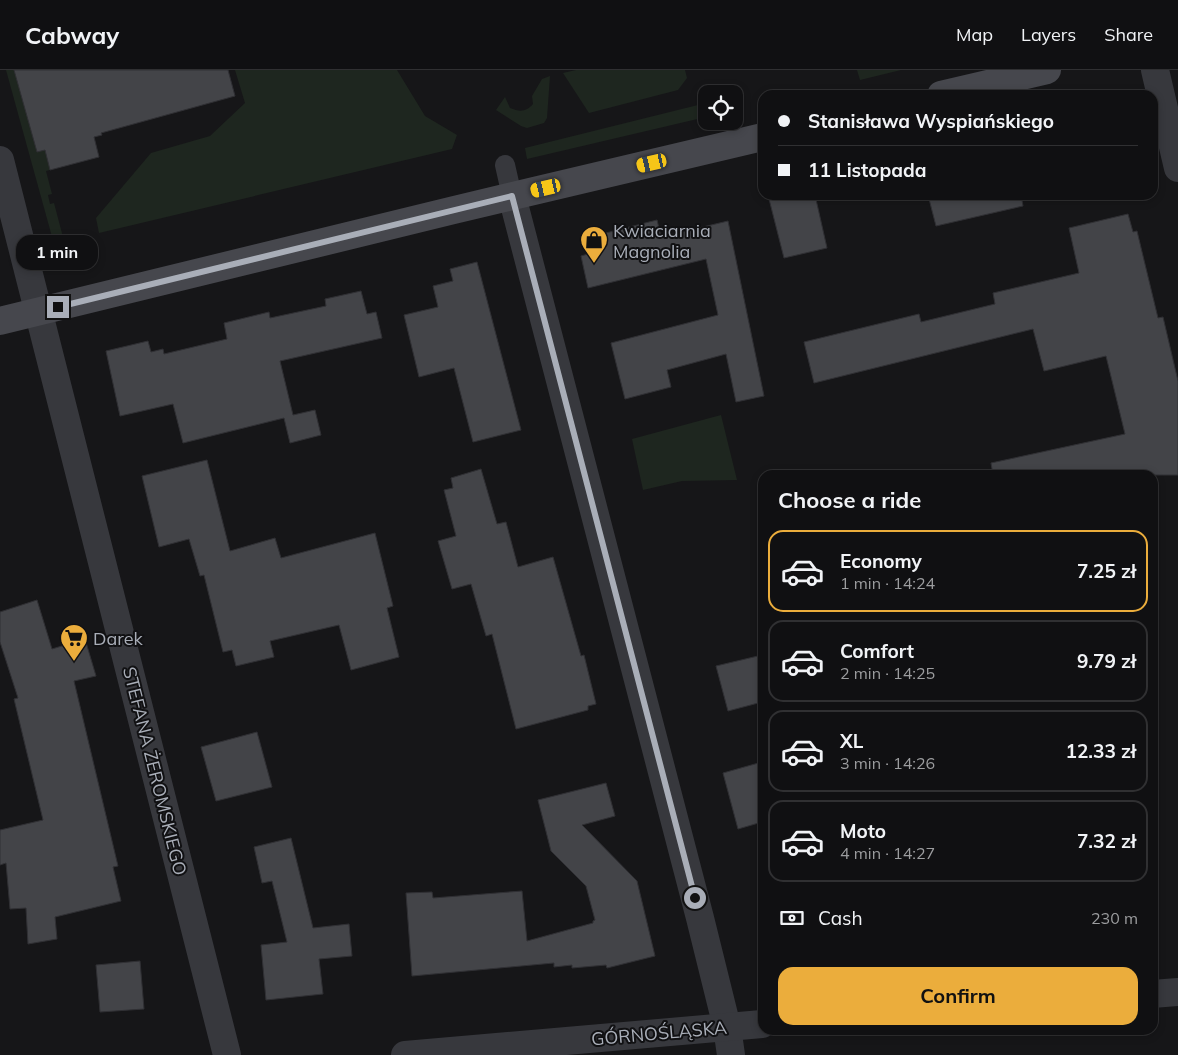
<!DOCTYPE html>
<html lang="en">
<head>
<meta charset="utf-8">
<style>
	:root { --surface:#101012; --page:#1e1e20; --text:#f1f3f6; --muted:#9c9d9f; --line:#303032; --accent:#ebad3c }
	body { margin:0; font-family:Mulish,sans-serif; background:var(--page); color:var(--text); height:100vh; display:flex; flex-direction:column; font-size:19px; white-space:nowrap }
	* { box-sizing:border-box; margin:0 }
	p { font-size:16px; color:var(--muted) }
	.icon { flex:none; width:28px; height:28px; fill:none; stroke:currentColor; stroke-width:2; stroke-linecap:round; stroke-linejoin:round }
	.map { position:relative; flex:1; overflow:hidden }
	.side { position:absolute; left:758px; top:400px; width:400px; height:565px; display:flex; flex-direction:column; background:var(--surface); border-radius:15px; box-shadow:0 2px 8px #0003,0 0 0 1px var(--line) }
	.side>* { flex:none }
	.banner { position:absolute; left:758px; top:20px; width:400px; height:110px; border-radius:15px; box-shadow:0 2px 8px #0003,0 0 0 1px var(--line); display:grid; align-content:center; height:110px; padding:0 20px; background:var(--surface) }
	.fabs { position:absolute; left:698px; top:15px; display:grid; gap:10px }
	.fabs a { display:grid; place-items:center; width:45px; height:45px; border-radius:10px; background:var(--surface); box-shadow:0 2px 8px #0003,0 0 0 1px var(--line); font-size:25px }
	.end { position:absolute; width:22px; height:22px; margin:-11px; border:6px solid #a9aeb8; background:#111; box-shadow:0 0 0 2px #111 }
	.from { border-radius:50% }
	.bubble { position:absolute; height:35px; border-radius:15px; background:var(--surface); box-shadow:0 2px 8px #0003,0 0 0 1px var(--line); font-size:16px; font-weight:700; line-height:35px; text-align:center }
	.car { position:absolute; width:15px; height:30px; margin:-15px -8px; border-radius:6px; box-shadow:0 0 4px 1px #0007; background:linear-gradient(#f5c518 24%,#345 0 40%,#f5c518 0 76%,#345 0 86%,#f5c518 0) }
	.banner b { display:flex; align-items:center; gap:18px; height:48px; font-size:19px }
	.banner b+b { border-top:1px solid var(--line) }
	.banner i { width:12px; height:12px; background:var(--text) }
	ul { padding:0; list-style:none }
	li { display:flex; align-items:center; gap:15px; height:82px; margin:0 10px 8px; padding:0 10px; border:2px solid var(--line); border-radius:15px }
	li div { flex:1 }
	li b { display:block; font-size:19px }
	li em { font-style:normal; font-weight:700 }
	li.selected { border-color:var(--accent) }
	li>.icon { width:45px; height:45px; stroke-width:1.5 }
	h2 { padding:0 20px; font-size:22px; line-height:60px }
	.pay { display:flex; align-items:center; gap:12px; height:55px; padding:0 20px; font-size:19px }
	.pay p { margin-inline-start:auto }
	.action { display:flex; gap:10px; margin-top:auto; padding:10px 20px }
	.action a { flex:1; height:58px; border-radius:15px; background:var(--accent); color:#111; font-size:20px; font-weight:700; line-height:58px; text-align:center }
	header { display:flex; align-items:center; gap:30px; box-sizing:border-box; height:70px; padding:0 25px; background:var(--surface); border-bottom:1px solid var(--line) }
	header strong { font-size:24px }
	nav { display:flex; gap:28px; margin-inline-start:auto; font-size:18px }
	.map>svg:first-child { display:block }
	.green { fill:#1e261f }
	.building { fill:#434448; stroke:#303034 }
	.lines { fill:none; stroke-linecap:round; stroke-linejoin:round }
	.lane { stroke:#37383d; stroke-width:20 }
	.street { stroke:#37383d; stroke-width:28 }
	.secondary { stroke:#46474d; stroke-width:28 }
	.route { stroke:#a9aeb8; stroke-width:6 }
	.labels { text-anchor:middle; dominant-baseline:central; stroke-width:4; stroke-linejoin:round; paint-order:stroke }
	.poi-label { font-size:18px; fill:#a9aeb8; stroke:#111113; text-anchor:start }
	.street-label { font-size:18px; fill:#a9aeb8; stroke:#111113 }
</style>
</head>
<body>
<header>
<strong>Cabway</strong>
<nav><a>Map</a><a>Layers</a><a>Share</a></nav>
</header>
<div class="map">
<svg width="1178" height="985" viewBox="0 0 1178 985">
	<rect width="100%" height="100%" fill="#161618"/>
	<g class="green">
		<polygon points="6,0 14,0 37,82 45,80 50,100 46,101 52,124 48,125 50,134 54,133 64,171 54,174"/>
		<polygon points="235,0 397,0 425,46 457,65 452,79 99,163 96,148 151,83 210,66 245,33"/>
		<polygon points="576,0 685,0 687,8 678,20 589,43 563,3"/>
		<polygon points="857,0 901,0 860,10"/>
		<path d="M550,6L547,48L544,53L527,58L521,56L496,40L505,27L510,38C520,42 526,42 533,34L532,26L542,9Z"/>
		<polygon points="706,33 706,47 527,89 525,78"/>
		<polygon points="721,345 737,410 682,411 643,420 632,369"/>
	</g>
	<g class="building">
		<polygon points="14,0 228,0 235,26 101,63 102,65 94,67 99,87 50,100 45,80 37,82"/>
		<polygon points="768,125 815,125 827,178 784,188"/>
		<polygon points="928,125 1021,125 1023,136 936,156"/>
		<polygon points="1128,144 1133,162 1137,161 1158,248 1163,247 1178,311 1178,405 993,405 991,393 1125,364 1106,286 1044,301 1033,259 814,313 804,272 919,244 921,252 995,234 993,223 1079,203 1069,158"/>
		<polygon points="657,150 661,167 728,151 764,326 736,332 726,284 667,300 671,317 625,329 611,273 718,245 706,189 588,218 581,186 602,180 598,165"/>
		<polygon points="477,192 521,360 473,372 454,298 419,307 404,245 438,237 433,216 453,211 450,199"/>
		<polygon points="361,221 367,244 376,242 382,268 280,291 293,345 315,340 321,365 290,373 284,348 183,373 173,334 120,346 106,281 148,271 151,282 163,279 164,284 227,269 224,253 269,242 270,248 326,236 325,229"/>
		<polygon points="207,390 230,481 275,468 281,488 375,463 393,536 387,538 399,587 351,600 339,555 270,571 274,587 236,596 232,580 223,582 204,505 200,506 189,469 159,477 142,406"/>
		<polygon points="481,399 497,454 506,452 518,497 553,487 581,586 584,585 596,634 588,636 588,640 516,659 492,564 486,566 471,514 452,519 438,471 456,466 444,420 453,418 451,408"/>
		<polygon points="37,530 52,579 85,569 96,606 74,611 118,796 113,797 121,831 55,847 57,869 28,874 26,838 10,839 6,793 0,795 0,760 43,750 14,629 18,628 0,572 0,542"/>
		<polygon points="758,586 762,603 762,632 728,641 716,596"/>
		<polygon points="257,662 272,717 216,731 201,677"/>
		<polygon points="762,692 762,752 738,759 723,703"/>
		<polygon points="606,713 615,746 582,755 637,811 655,886 607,898 606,895 572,898 572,895 554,897 554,893 412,906 406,823 432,822 433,828 522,821 527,871 593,853 593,851 595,850 586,816 551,781 538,730"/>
		<polygon points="291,768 313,858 349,854 352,886 319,889 323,924 266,930 261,875 287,872 272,811 262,813 254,777"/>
		<polygon points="140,891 144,939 100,942 96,895"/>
	</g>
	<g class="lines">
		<polyline class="lane" points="505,95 512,126"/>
		<g class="street">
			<polyline points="1155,0 1178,98"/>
			<polyline points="0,90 227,985"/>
			<polyline points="512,126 700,848 727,957 731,985"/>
			<polyline points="1152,924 1178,922"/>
			<polyline points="405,985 762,954"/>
		</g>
		<g class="secondary">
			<polyline points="941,25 1047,0"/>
			<polyline points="0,251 454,140 762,67"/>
		</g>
	</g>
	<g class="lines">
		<polyline class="route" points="58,237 512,126 695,828"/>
	</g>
	<defs>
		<symbol id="shop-pin" viewBox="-11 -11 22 30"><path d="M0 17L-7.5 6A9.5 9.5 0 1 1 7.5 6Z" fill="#ebad3c" stroke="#111113"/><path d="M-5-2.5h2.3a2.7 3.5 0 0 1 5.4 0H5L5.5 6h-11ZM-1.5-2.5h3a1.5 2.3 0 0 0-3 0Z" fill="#111"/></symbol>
		<symbol id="supermarket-pin" viewBox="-11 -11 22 30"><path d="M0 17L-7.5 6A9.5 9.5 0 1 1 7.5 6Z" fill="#ebad3c" stroke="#111113"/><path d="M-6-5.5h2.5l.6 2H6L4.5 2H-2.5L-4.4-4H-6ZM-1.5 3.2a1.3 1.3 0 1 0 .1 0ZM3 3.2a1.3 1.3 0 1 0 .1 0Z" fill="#111"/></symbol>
	</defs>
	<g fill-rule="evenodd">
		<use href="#shop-pin" x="578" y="154" width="32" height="43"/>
		<use href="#supermarket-pin" x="58" y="552" width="32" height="43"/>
	</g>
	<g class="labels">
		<g class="poi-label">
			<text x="613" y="160">Kwiaciarnia<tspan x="613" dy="21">Magnolia</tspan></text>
			<text x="93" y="568">Darek</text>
		</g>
		<g class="street-label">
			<text transform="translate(155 701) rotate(76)">STEFANA ŻEROMSKIEGO</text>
			<text transform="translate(659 963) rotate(-5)">GÓRNOŚLĄSKA</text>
		</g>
	</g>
</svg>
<div class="fabs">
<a><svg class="icon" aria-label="locate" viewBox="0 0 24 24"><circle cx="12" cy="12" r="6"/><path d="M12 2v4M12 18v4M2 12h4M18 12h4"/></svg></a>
</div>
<i class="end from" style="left:695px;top:828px"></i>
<i class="end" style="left:58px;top:237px"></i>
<div class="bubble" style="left:16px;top:165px;width:82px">1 min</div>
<i class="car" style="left:652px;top:93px;rotate:257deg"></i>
<i class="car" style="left:546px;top:118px;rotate:257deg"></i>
<div class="banner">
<b><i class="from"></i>Stanisława Wyspiańskiego</b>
<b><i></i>11 Listopada</b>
</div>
<section class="side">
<h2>Choose a ride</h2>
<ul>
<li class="selected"><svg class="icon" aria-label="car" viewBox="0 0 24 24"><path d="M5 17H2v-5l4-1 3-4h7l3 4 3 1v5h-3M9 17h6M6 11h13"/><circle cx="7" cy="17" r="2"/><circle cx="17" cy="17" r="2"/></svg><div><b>Economy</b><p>1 min · 14:24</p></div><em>7.25 zł</em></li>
<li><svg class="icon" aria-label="car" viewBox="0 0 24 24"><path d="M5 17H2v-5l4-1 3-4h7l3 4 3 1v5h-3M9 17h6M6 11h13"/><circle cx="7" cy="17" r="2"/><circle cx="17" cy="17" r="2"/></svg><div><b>Comfort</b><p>2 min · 14:25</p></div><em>9.79 zł</em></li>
<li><svg class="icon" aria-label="car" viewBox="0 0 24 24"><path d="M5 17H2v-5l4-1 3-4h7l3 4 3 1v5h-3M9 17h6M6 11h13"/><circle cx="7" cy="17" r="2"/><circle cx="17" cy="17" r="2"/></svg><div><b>XL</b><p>3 min · 14:26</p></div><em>12.33 zł</em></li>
<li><svg class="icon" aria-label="car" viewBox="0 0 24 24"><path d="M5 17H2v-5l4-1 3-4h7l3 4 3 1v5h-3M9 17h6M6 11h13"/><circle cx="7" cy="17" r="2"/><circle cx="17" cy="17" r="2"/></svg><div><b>Moto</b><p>4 min · 14:27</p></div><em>7.32 zł</em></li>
</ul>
<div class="pay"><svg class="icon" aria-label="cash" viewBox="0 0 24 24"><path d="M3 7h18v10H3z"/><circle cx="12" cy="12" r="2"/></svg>Cash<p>230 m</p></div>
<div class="action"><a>Confirm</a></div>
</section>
</div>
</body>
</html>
